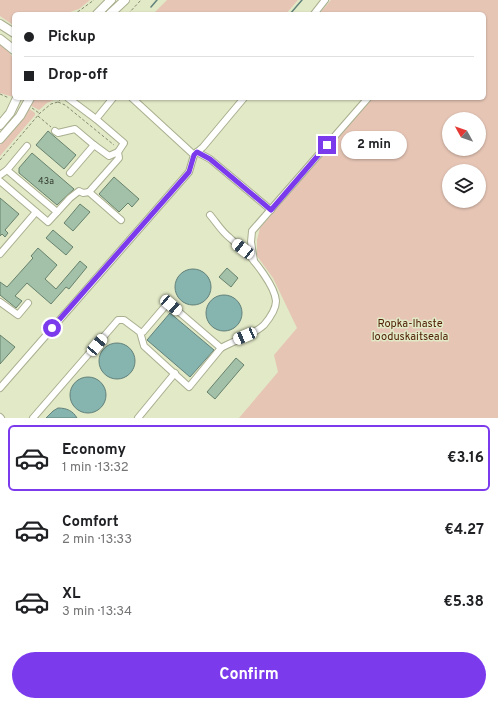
<!DOCTYPE html>
<html lang="en">
<head>
<meta charset="utf-8">
<style>
	:root { --surface:#fff; --page:#f6f6f6; --text:#202124; --muted:#757577; --line:#e0e0e0; --accent:#7c3aed }
	body { margin:0; font-family:Overpass,sans-serif; background:var(--page); color:var(--text); height:100vh; display:flex; flex-direction:column; font-size:15px; white-space:nowrap }
	* { box-sizing:border-box; margin:0 }
	p { font-size:13px; color:var(--muted) }
	.icon { flex:none; width:22px; height:22px; fill:none; stroke:currentColor; stroke-width:2; stroke-linecap:round; stroke-linejoin:round }
	.map { position:relative; height:418px; overflow:hidden }
	.details { display:flex; flex-direction:column; background:var(--surface); flex:1 }
	.details>* { flex:none }
	.hud { position:absolute; left:12px; top:12px; width:474px; height:88px; border-radius:6px; box-shadow:0 1px 3px #0004; display:grid; align-content:center; height:88px; padding:0 12px; background:var(--surface) }
	.needle { width:26px; rotate:310deg }
	.tools { position:absolute; left:442px; top:112px; display:grid; gap:8px }
	.tools a { display:grid; place-items:center; width:44px; height:44px; border-radius:50%; background:var(--surface); box-shadow:0 1px 3px #0004; font-size:20px }
	.end { position:absolute; width:18px; height:18px; margin:-9px; border:5px solid #7c3aed; background:#fff; box-shadow:0 0 0 2px #fff }
	.from { border-radius:50% }
	.bubble { position:absolute; height:28px; border-radius:14px; background:var(--surface); box-shadow:0 1px 3px #0004; font-size:13px; font-weight:700; line-height:28px; text-align:center }
	.car { position:absolute; width:12px; height:24px; margin:-12px -6px; border-radius:5px; box-shadow:0 0 3px 1px #0007; background:linear-gradient(#fff 24%,#345 0 40%,#fff 0 76%,#345 0 86%,#fff 0) }
	.hud b { display:flex; align-items:center; gap:14px; height:38px; font-size:15px }
	.hud b+b { border-top:1px solid var(--line) }
	.hud i { width:10px; height:10px; background:var(--text) }
	ul { padding:7px 0 0; list-style:none }
	li { display:flex; align-items:center; gap:12px; height:66px; margin:0 8px 6px; padding:0 4px; border:2px solid transparent; border-radius:6px }
	li div { flex:1 }
	li b { display:block; font-size:15px }
	li em { font-style:normal; font-weight:700 }
	li.active { border-color:var(--accent) }
	li>.icon { width:36px; height:36px; stroke-width:1.5 }
	.cta { display:flex; gap:8px; margin-top:auto; padding:8px 12px }
	.cta a { flex:1; height:46px; border-radius:24px; background:var(--accent); color:#fff; font-size:16px; font-weight:700; line-height:46px; text-align:center }
	.map>svg:first-child { display:block }
	.green { fill:#e6c5b5; fill-rule:evenodd }
	.water { fill:#86b4ae; stroke:#62827b }
	.lines { fill:none; stroke-linecap:round; stroke-linejoin:round }
	.stream { stroke:#62827b; stroke-width:1.5 }
	.building { fill:#a3c0a9; stroke:#67826d }
	.minor-casing { stroke:#a9af8f; stroke-width:8 }
	.major-casing { stroke:#a9af8f; stroke-width:10 }
	.path { stroke:#868a73; stroke-width:1; stroke-dasharray:3 2; stroke-linecap:butt }
	.minor { stroke:#fff; stroke-width:6 }
	.major { stroke:#fff; stroke-width:8 }
	.route { stroke:#7c3aed; stroke-width:5 }
	.labels { text-anchor:middle; dominant-baseline:central; stroke-width:3; stroke-linejoin:round; paint-order:stroke }
	.number-label { font-size:9px; fill:#323b2e }
	.park-label { font-size:11px; fill:#4e1f02; stroke:#e2e9c7 }
</style>
</head>
<body>
<div class="map">
<svg width="498" height="418" viewBox="0 0 498 418">
	<rect width="100%" height="100%" fill="#e2e9c7"/>
	<g class="green">
		<polygon points="0,0 90,0 79,9 67,13 14,14 13,25 0,16"/>
		<polygon points="167,0 298,0 286,14 153,14"/>
		<path d="M331,0H498V418H239L278,372L274,355L297,328L273,278L257,256V240L260,228L372,98H484V14H319ZM449,119H479V149H449ZM449,171H479V201H449Z"/>
		<path d="M0,44C20,58 14,71 14,93L13,97L0,93Z"/>
		<polygon points="34,98 58,98 47,103 39,110 30,105"/>
		<polygon points="28,108 35,113 35,115 0,156 0,145 21,121"/>
	</g>
	<g class="water">
		<circle cx="193" cy="287" r="18"/>
		<circle cx="224" cy="313" r="18"/>
		<polygon points="170,313 214,350 190,377 147,340"/>
		<circle cx="117" cy="361" r="18"/>
		<circle cx="88" cy="395" r="18"/>
		<path d="M58,408C67,408 73,411 77,418H46L53,411Z"/>
	</g>
	<g class="lines">
		<g class="stream">
			<polyline points="151,7 157,0"/>
			<polyline points="290,14 302,0"/>
		</g>
	</g>
	<g class="building">
		<polygon points="48,131 76,155 64,169 36,145"/>
		<polygon points="32,153 74,189 57,205 19,173 19,168"/>
		<polygon points="114,177 139,199 132,207 128,203 119,212 99,194"/>
		<polygon points="0,198 19,214 5,230 8,233 5,237 2,234 0,236"/>
		<polygon points="80,204 90,212 73,231 64,223"/>
		<polygon points="53,230 73,247 66,255 46,238"/>
		<polygon points="38,248 57,265 45,279 56,289 80,261 87,267 69,289 66,287 51,304 27,283 15,296 22,301 16,308 0,295 0,282 7,287 33,258 31,256"/>
		<polygon points="227,268 238,278 231,287 219,277"/>
		<polygon points="0,335 15,347 0,364"/>
		<polygon points="236,358 244,365 215,399 207,392"/>
	</g>
	<g class="lines">
		<defs>
			<g id="minor">
				<polyline points="314,14 325,0"/>
				<polyline points="68,98 96,119 124,143 118,152"/>
				<polyline points="96,119 113,98"/>
				<polyline points="55,131 58,133 75,129 94,145"/>
				<polyline points="197,152 210,159 271,210"/>
				<polyline points="195,154 203,147 244,98"/>
				<polyline points="7,170 57,212"/>
				<polyline points="70,173 94,145 109,156 118,152 119,158 89,192"/>
				<polyline points="0,175 7,170 27,146"/>
				<polyline points="0,181 48,222 70,198 79,191 83,193 89,192 121,220"/>
				<path d="M210,215C216,222 222,232 230,238C234,242 240,246 244,250C254,260 275,286 276,301C276,309 269,319 264,325C252,336 235,340 221,348"/>
				<polyline points="0,254 36,212"/>
				<polyline points="254,261 251,242 252,231 368,98"/>
				<polyline points="0,302 18,315 28,303"/>
				<polyline points="0,388 189,172 194,155 132,98"/>
				<polyline points="0,417 1,418"/>
				<polyline points="33,418 118,320 124,320 140,332 144,346 189,387 221,348 171,305 167,304 143,332 140,332"/>
				<polyline points="138,418 175,373"/>
			</g>
			<g id="major">
				<polyline points="97,14 111,0"/>
				<polyline points="110,14 125,0"/>
				<polyline points="0,24 14,33"/>
				<polyline points="0,39 14,50"/>
				<polyline points="0,125 10,113 17,98"/>
				<polyline points="0,139 20,116 30,98"/>
			</g>
		</defs>
		<use href="#minor" class="minor-casing"/>
		<use href="#major" class="major-casing"/>
		<g class="path">
			<polyline points="73,14 79,11 94,0"/>
			<polyline points="128,14 141,0"/>
			<polyline points="0,94 9,98"/>
			<polyline points="58,102 65,105 114,145"/>
			<polyline points="32,108 39,113"/>
			<polyline points="38,116 51,127"/>
			<polyline points="0,160 40,113 51,104 58,102 62,98"/>
		</g>
		<use href="#minor" class="minor"/>
		<use href="#major" class="major"/>
	</g>
	<g class="lines">
		<polyline class="route" points="52,328 189,172 194,155 197,152 210,159 271,210 327,145"/>
	</g>
	<g class="labels">
		<g class="number-label">
			<text x="46" y="181">43a</text>
		</g>
		<g class="park-label">
			<text x="410" y="324">Ropka-Ihaste<tspan x="410" dy="13">looduskaitseala</tspan></text>
		</g>
	</g>
</svg>
<div class="tools">
<a><svg class="needle" viewBox="-14 -14 28 28"><path d="M0-13l5 13h-10z" fill="#e53935"/><path d="M0 13l5-13h-10z" fill="#757577"/></svg></a>
<a><svg class="icon" aria-label="layers" viewBox="0 0 24 24"><path d="M12 4l9 5-9 5-9-5zM3 14l9 5 9-5"/></svg></a>
</div>
<i class="end from" style="left:52px;top:328px"></i>
<i class="end" style="left:327px;top:145px"></i>
<div class="bubble" style="left:341px;top:131px;width:66px">2 min</div>
<i class="car" style="left:243px;top:249px;rotate:308deg"></i>
<i class="car" style="left:171px;top:305px;rotate:131deg"></i>
<i class="car" style="left:245px;top:336px;rotate:247deg"></i>
<i class="car" style="left:97px;top:345px;rotate:40deg"></i>
<div class="hud">
<b><i class="from"></i>Pickup</b>
<b><i></i>Drop-off</b>
</div>
</div>
<section class="details">
<ul>
<li class="active"><svg class="icon" aria-label="car" viewBox="0 0 24 24"><path d="M5 17H2v-5l4-1 3-4h7l3 4 3 1v5h-3M9 17h6M6 11h13"/><circle cx="7" cy="17" r="2"/><circle cx="17" cy="17" r="2"/></svg><div><b>Economy</b><p>1 min · 13:32</p></div><em>€3.16</em></li>
<li><svg class="icon" aria-label="car" viewBox="0 0 24 24"><path d="M5 17H2v-5l4-1 3-4h7l3 4 3 1v5h-3M9 17h6M6 11h13"/><circle cx="7" cy="17" r="2"/><circle cx="17" cy="17" r="2"/></svg><div><b>Comfort</b><p>2 min · 13:33</p></div><em>€4.27</em></li>
<li><svg class="icon" aria-label="car" viewBox="0 0 24 24"><path d="M5 17H2v-5l4-1 3-4h7l3 4 3 1v5h-3M9 17h6M6 11h13"/><circle cx="7" cy="17" r="2"/><circle cx="17" cy="17" r="2"/></svg><div><b>XL</b><p>3 min · 13:34</p></div><em>€5.38</em></li>
</ul>
<div class="cta"><a>Confirm</a></div>
</section>
</body>
</html>
